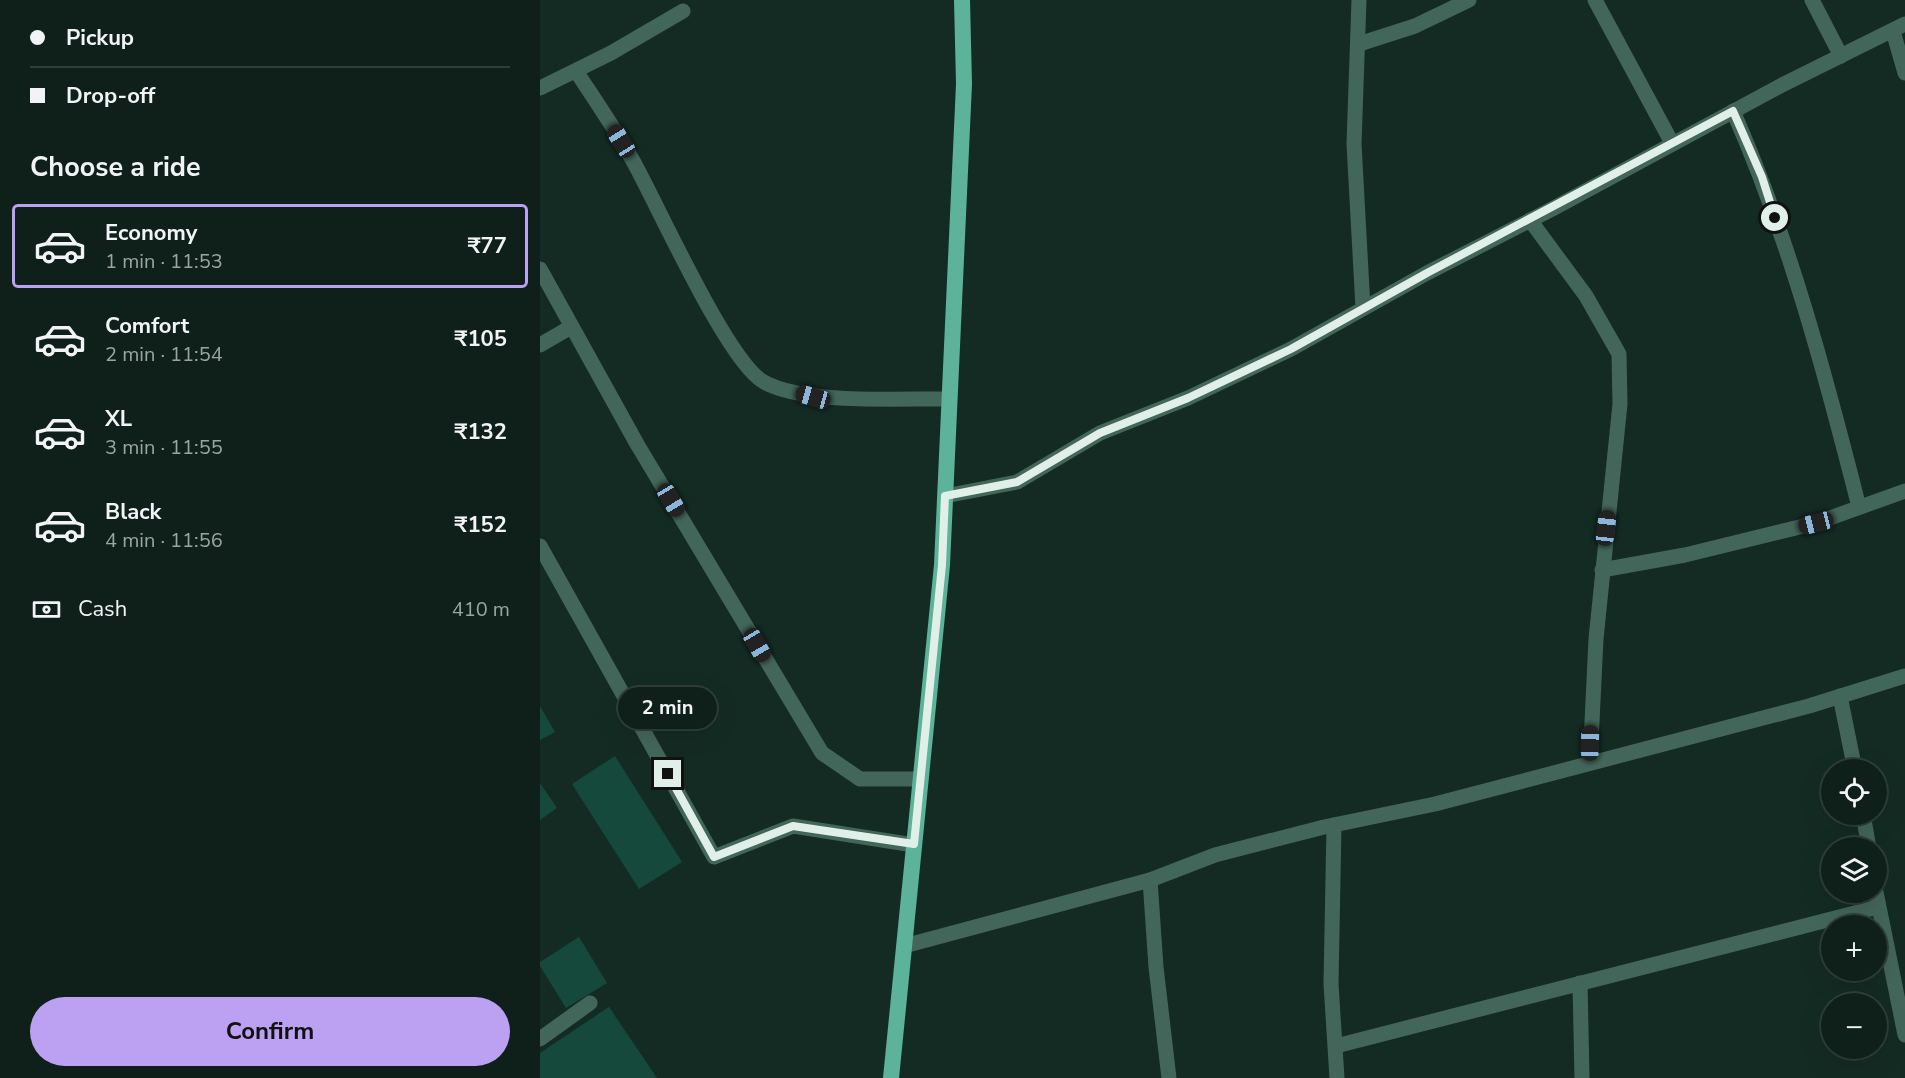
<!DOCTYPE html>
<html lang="en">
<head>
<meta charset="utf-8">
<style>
	:root { --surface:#0f201b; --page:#182824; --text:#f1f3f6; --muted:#9ba3a3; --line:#2f3e3a; --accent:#bca0f2 }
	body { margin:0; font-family:"Nunito Sans",sans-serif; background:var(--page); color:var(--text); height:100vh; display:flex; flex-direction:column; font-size:22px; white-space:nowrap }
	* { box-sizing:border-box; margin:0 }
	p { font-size:20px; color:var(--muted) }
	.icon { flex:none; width:33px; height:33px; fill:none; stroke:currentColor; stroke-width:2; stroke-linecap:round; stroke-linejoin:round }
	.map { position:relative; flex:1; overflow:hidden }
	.side { display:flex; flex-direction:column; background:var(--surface); width:540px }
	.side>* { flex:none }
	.top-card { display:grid; align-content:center; height:132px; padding:0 30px; background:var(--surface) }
	.fabs { position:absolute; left:1281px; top:759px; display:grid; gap:12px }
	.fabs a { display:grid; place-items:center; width:66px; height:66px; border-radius:50%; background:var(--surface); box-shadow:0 6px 24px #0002,0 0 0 2px var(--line); font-size:30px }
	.end { position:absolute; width:27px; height:27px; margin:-14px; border:8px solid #e1efe9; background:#111; box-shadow:0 0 0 3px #111 }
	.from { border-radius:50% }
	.bubble { position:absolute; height:42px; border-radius:21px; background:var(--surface); box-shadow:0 6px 24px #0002,0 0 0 2px var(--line); font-size:20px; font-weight:700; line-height:42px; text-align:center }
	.car { position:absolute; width:18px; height:36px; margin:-18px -9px; border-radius:8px; box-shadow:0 0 4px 2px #0007; background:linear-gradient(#222 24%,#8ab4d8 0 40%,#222 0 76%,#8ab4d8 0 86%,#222 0) }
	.top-card b { display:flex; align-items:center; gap:21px; height:57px; font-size:22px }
	.top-card b+b { border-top:2px solid var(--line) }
	.top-card i { width:15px; height:15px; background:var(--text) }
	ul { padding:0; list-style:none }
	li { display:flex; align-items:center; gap:18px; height:84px; margin:0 12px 9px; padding:0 18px; border:3px solid transparent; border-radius:6px }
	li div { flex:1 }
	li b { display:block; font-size:22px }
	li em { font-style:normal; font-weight:700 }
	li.active { border-color:var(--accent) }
	li>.icon { width:54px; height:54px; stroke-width:1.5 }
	h2 { padding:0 30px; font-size:27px; line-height:72px }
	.pay { display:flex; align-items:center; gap:15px; height:66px; padding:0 30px; font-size:22px }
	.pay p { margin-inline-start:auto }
	.primary-button { display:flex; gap:12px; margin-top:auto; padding:12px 30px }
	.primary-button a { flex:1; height:69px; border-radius:36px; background:var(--accent); color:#111; font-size:24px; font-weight:700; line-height:69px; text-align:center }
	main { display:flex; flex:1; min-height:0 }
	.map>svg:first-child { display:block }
	.building { fill:#15493c }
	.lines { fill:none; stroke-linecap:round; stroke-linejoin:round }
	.minor { stroke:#43665b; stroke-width:15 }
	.trunk { stroke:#5db29a; stroke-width:16 }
	.route { stroke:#e1efe9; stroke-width:8 }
</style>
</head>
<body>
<main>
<section class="side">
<div class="top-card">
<b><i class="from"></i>Pickup</b>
<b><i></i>Drop-off</b>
</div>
<h2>Choose a ride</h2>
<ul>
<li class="active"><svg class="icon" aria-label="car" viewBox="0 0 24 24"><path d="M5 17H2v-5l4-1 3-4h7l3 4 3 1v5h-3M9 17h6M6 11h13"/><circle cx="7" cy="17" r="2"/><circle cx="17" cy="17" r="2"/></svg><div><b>Economy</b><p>1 min · 11:53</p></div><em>₹77</em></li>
<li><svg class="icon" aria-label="car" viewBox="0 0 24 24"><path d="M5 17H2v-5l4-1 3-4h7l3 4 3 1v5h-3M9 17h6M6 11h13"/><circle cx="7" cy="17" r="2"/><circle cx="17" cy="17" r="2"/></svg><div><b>Comfort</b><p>2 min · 11:54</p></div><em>₹105</em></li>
<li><svg class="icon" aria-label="car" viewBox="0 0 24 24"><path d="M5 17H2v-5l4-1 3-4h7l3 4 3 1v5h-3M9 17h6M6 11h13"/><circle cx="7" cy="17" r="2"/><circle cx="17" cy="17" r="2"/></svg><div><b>XL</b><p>3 min · 11:55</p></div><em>₹132</em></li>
<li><svg class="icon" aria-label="car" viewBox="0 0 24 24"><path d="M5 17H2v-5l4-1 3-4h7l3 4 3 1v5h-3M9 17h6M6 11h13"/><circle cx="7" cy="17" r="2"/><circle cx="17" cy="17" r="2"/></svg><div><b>Black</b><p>4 min · 11:56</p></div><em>₹152</em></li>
</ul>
<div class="pay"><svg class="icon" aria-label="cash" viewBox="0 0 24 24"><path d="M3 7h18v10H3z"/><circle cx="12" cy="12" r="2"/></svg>Cash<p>410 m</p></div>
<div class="primary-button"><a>Confirm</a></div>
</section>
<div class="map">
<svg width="1365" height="1078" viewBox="0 0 1365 1078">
	<rect width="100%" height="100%" fill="#142b24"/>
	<g class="building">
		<polygon points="0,706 15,732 0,740"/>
		<polygon points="75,756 142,862 99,889 32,784"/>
		<polygon points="0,783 17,808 0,820"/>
		<polygon points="39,937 67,983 26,1008 0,966 0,962"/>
		<polygon points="69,1007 117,1078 0,1078 0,1053"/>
	</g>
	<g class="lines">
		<g class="minor">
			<polyline points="819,0 814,144 823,308"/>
			<polyline points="1055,0 1132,143"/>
			<polyline points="1272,0 1301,56"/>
			<polyline points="1353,31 1365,73"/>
			<polyline points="819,44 875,26 929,0"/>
			<path d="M36,71C55,100 75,129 92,159C117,203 187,362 224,382C266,405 361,398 409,399"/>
			<polyline points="0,88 71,53 143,11"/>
			<path d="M1193,111C1249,238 1285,373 1319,507"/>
			<polyline points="990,220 1046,296 1079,354 1080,404 1056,639 1050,763"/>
			<polyline points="0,269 97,444 282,753 320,779 381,779"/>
			<polyline points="0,345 31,327"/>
			<polyline points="405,496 477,482 560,433 648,398 751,349 887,273 1014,208 1242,85 1365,24"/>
			<polyline points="0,546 174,857 253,826 374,845"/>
			<polyline points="1062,570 1145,555 1276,523 1365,491"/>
			<polyline points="1300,696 1315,770"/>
			<polyline points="1323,814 1329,848"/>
			<polyline points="794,825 791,984 797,1078"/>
			<polyline points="610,880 616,967 629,1078"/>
			<polyline points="1336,892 1365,1035"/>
			<polyline points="364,946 610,880 675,855 784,827 895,804 1269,706 1365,676"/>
			<polyline points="1040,983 1042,1078"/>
			<polyline points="0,1039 50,1003"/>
			<polyline points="796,1046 1338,907"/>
		</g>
		<polyline class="trunk" points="351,1078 402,565 424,84 422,0"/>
	</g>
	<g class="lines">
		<polyline class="route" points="128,774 174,857 253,826 374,844 402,565 405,496 477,482 560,433 648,398 751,349 887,273 1193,111 1222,177 1235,218"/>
	</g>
</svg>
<div class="fabs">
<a><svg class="icon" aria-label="locate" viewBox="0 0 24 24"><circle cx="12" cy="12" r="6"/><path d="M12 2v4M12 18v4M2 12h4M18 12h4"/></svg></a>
<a><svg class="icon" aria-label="layers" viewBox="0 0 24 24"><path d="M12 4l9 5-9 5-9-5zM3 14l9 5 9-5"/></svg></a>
<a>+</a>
<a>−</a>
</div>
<i class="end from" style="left:1235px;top:218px"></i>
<i class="end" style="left:128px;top:774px"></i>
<div class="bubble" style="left:78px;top:687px;width:99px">2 min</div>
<i class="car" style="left:81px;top:141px;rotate:328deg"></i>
<i class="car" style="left:273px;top:397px;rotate:286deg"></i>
<i class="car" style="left:131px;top:500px;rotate:149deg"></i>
<i class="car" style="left:1276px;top:523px;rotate:256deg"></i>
<i class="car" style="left:1066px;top:528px;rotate:7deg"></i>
<i class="car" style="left:217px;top:645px;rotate:150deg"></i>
<i class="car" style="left:1050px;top:743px;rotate:1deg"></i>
</div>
</main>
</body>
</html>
